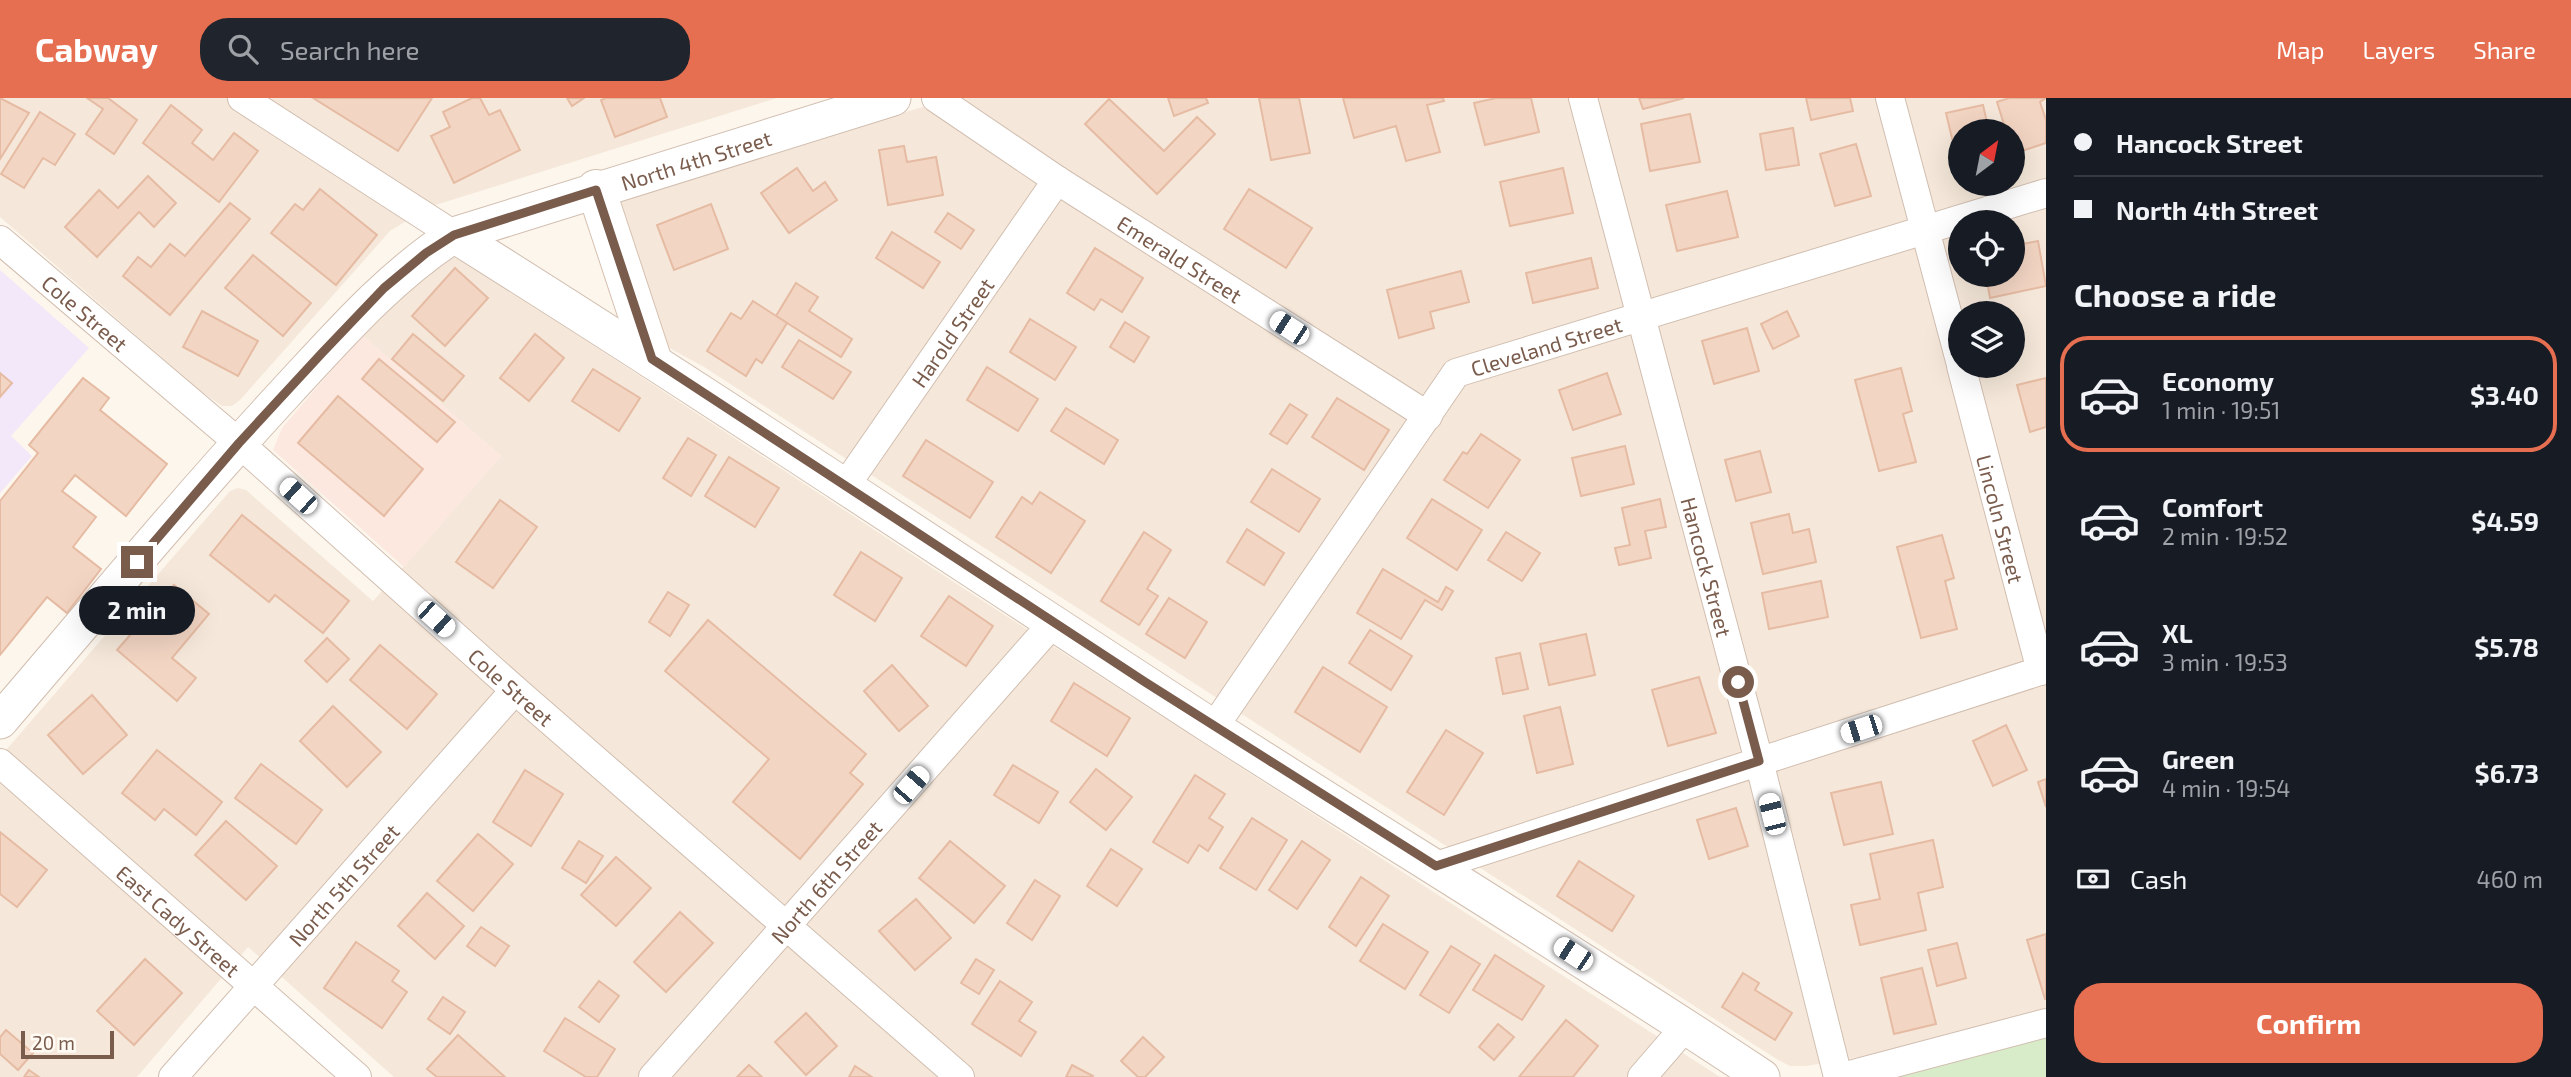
<!DOCTYPE html>
<html lang="en">
<head>
<meta charset="utf-8">
<style>
	:root { --surface:#171b24; --page:#20242c; --text:#f1f3f6; --muted:#9ea1a6; --line:#363941; --accent:#e76f51 }
	body { margin:0; font-family:"Exo 2",sans-serif; background:var(--page); color:var(--text); height:100vh; display:flex; flex-direction:column; font-size:26px; white-space:nowrap }
	* { box-sizing:border-box; margin:0 }
	p { font-size:23px; color:var(--muted) }
	.icon { flex:none; width:38px; height:38px; fill:none; stroke:currentColor; stroke-width:2; stroke-linecap:round; stroke-linejoin:round }
	.map { position:relative; flex:1; overflow:hidden }
	.side { display:flex; flex-direction:column; background:var(--surface); width:525px }
	.side>* { flex:none }
	.hud { display:grid; align-content:center; height:154px; padding:0 28px; background:var(--surface) }
	.needle { width:46px; rotate:32deg }
	.fabs { position:absolute; left:1948px; top:21px; display:grid; gap:14px }
	.fabs a { display:grid; place-items:center; width:77px; height:77px; border-radius:50%; background:var(--surface); box-shadow:0 7px 28px #0002; font-size:35px }
	.scale { position:absolute; left:21px; bottom:18px; width:93px; box-sizing:border-box; padding-left:7px; border:4px solid #7a5c4d; border-top:0; font-size:19px; line-height:24px; white-space:nowrap; color:#7a5c4d; -webkit-text-stroke:5px #fffaf3; paint-order:stroke }
	.end { position:absolute; width:32px; height:32px; margin:-16px; border:9px solid #7a5c4d; background:#fff; box-shadow:0 0 0 4px #fff }
	.from { border-radius:50% }
	.bubble { position:absolute; height:49px; border-radius:24px; background:var(--surface); box-shadow:0 7px 28px #0002; font-size:23px; font-weight:700; line-height:49px; text-align:center }
	.car { position:absolute; width:21px; height:42px; margin:-21px -10px; border-radius:9px; box-shadow:0 0 5px 2px #0007; background:linear-gradient(#fff 24%,#345 0 40%,#fff 0 76%,#345 0 86%,#fff 0) }
	.hud b { display:flex; align-items:center; gap:24px; height:66px; font-size:26px }
	.hud b+b { border-top:2px solid var(--line) }
	.hud i { width:18px; height:18px; background:var(--text) }
	ul { padding:0; list-style:none }
	li { display:flex; align-items:center; gap:21px; height:116px; margin:0 14px 10px; padding:0 14px; border:4px solid transparent; border-radius:28px }
	li div { flex:1 }
	li b { display:block; font-size:26px }
	li em { font-style:normal; font-weight:700 }
	li.active { border-color:var(--accent) }
	li>.icon { width:63px; height:63px; stroke-width:1.5 }
	h2 { padding:0 28px; font-size:32px; line-height:84px }
	.pay { display:flex; align-items:center; gap:18px; height:77px; padding:0 28px; font-size:26px }
	.pay p { margin-inline-start:auto }
	.primary-button { display:flex; gap:14px; margin-top:auto; padding:14px 28px }
	.primary-button a { flex:1; height:80px; border-radius:28px; background:var(--accent); color:#fff; font-size:28px; font-weight:700; line-height:80px; text-align:center }
	header { display:flex; align-items:center; gap:42px; box-sizing:border-box; height:98px; padding:0 35px; background:var(--accent); color:#fff }
	header strong { font-size:33px }
	nav { display:flex; gap:38px; margin-inline-start:auto; font-size:24px }
	.search { width:490px; height:63px; background:var(--page); display:flex; align-items:center; gap:18px; box-sizing:border-box; padding:0 24px; border-radius:28px; color:var(--muted); font-size:26px }
	main { display:flex; flex:1; min-height:0 }
	.map>svg:first-child { display:block }
	.residential { fill:#f5e8da; fill-rule:evenodd }
	.commercial { fill:#fde8e0 }
	.education { fill:#f3e8fa }
	.green { fill:#d8ecc9 }
	.building { fill:#f3d5c3; stroke:#e6bba3; stroke-width:2 }
	.lines { fill:none; stroke-linecap:round; stroke-linejoin:round }
	.minor-casing { stroke:#d1beb0; stroke-width:30 }
	.tertiary-casing { stroke:#d1beb0; stroke-width:37 }
	.secondary-casing { stroke:#d6c0b0; stroke-width:40 }
	.minor { stroke:#fff; stroke-width:28 }
	.tertiary { stroke:#fff; stroke-width:35 }
	.secondary { stroke:#fff; stroke-width:38 }
	.route { stroke:#7a5c4d; stroke-width:9 }
	.labels { text-anchor:middle; dominant-baseline:central; stroke-width:5; stroke-linejoin:round; paint-order:stroke }
	.street-label { font-size:21px; fill:#7a5c4d; stroke:#fffaf3 }
</style>
</head>
<body>
<header>
<strong>Cabway</strong>
<div class="search"><svg class="icon" aria-label="search" viewBox="0 0 24 24"><circle cx="10" cy="10" r="6"/><path d="M15 15l6 6"/></svg>Search here</div>
<nav><a>Map</a><a>Layers</a><a>Share</a></nav>
</header>
<main>
<div class="map">
<svg width="2046" height="979" viewBox="0 0 2046 979">
	<rect width="100%" height="100%" fill="#fdf6ec"/>
	<g class="residential">
		<polygon points="0,0 777,0 429,109 390,133 240,302 232,308 222,308 199,292 0,119"/>
		<path d="M952,0H2046V910L1871,957L1806,968H1790L1778,962L704,269L664,247L615,110L621,101ZM1960,33H2012V86H1960ZM1960,124H2012V177H1960ZM1960,215H2012V268H1960Z"/>
		<polygon points="451,158 474,169 966,492 1720,979 394,979 248,849 137,979 0,979 0,659 230,393 238,390 246,392 373,503 501,358 362,237 420,174"/>
	</g>
	<polygon class="commercial" points="362,237 501,358 404,469 273,352 282,330"/>
	<polygon class="education" points="0,172 89,250 11,338 32,358 0,395"/>
	<polygon class="green" points="2046,937 2046,979 1886,979"/>
	<g class="building">
		<polygon points="0,0 29,15 0,61"/>
		<polygon points="87,0 108,0 137,22 114,56 86,36 103,11"/>
		<polygon points="313,0 432,0 398,53"/>
		<polygon points="472,0 480,0 489,17 500,12 520,52 454,85 431,38 450,29 443,14"/>
		<polygon points="567,0 584,0 572,8"/>
		<polygon points="606,0 660,0 667,19 615,39 601,2"/>
		<polygon points="1168,0 1206,0 1208,5 1174,18"/>
		<polygon points="1259,0 1299,0 1310,55 1271,62"/>
		<polygon points="1343,0 1443,0 1444,3 1427,7 1440,54 1406,63 1396,28 1354,40"/>
		<polygon points="1496,0 1531,0 1539,34 1485,47 1474,5"/>
		<polygon points="1639,0 1684,0 1643,11"/>
		<polygon points="1806,0 1850,0 1853,13 1811,22"/>
		<polygon points="2009,0 2046,0 2040,4 2046,22 2046,45 2013,56 2012,33 2006,33 1997,4"/>
		<polygon points="1109,1 1164,53 1197,19 1215,36 1157,96 1085,26"/>
		<polygon points="171,7 202,32 192,45 213,62 234,35 258,53 219,104 143,45"/>
		<polygon points="1983,7 1989,33 1960,33 1960,74 1946,15"/>
		<polygon points="40,14 75,36 55,67 43,60 24,90 1,76"/>
		<polygon points="1690,16 1700,64 1650,73 1641,26"/>
		<polygon points="1793,30 1799,67 1766,72 1760,36"/>
		<polygon points="1856,46 1871,98 1835,108 1820,56"/>
		<polygon points="904,48 907,64 936,59 943,97 888,107 879,52"/>
		<polygon points="797,70 813,93 825,84 837,102 789,135 761,95"/>
		<polygon points="1563,70 1573,115 1510,128 1500,84"/>
		<polygon points="148,78 176,105 154,129 139,114 97,159 65,129 99,92 118,110"/>
		<polygon points="320,91 377,137 336,187 271,135 295,106 303,112"/>
		<polygon points="1249,91 1312,130 1286,170 1224,131"/>
		<polygon points="1727,93 1738,139 1677,153 1666,107"/>
		<polygon points="230,105 250,121 170,217 123,178 138,159 151,169 170,146 185,158"/>
		<polygon points="711,106 728,151 674,172 657,127"/>
		<polygon points="948,115 974,132 961,151 935,134"/>
		<polygon points="892,134 940,164 923,190 876,160"/>
		<polygon points="2038,143 2046,188 1990,200 1986,177 2012,177 2012,148"/>
		<polygon points="1095,150 1143,180 1122,214 1101,201 1094,212 1067,195"/>
		<polygon points="253,157 311,205 283,238 225,190"/>
		<polygon points="1591,160 1598,190 1533,205 1526,175"/>
		<polygon points="455,170 488,200 445,248 412,218"/>
		<polygon points="1461,173 1469,204 1430,214 1434,230 1399,240 1387,192"/>
		<polygon points="796,185 818,199 809,213 852,241 841,259 776,218"/>
		<polygon points="753,203 787,225 762,265 756,261 746,278 707,253 731,215 741,221"/>
		<polygon points="202,213 258,243 238,278 183,249"/>
		<polygon points="1787,213 1799,238 1773,251 1761,226"/>
		<polygon points="1030,221 1076,249 1055,282 1010,254"/>
		<polygon points="1125,224 1149,239 1134,264 1110,249"/>
		<polygon points="1747,230 1759,273 1714,286 1702,243"/>
		<polygon points="413,236 464,278 443,303 392,261"/>
		<polygon points="535,236 564,260 529,303 500,280"/>
		<polygon points="799,242 851,274 833,301 782,269"/>
		<polygon points="379,261 455,324 437,344 362,281"/>
		<polygon points="987,269 1038,301 1018,333 967,302"/>
		<polygon points="1901,270 1912,313 1903,316 1916,364 1879,373 1855,282"/>
		<polygon points="593,271 640,300 619,333 572,303"/>
		<polygon points="0,275 12,285 0,299"/>
		<polygon points="1607,275 1621,316 1573,332 1559,292"/>
		<polygon points="83,280 109,300 100,312 167,366 126,418 75,377 62,393 96,419 73,449 101,471 67,515 47,499 0,557 0,403 38,355 29,347"/>
		<polygon points="2046,280 2046,329 2030,334 2017,287"/>
		<polygon points="338,298 423,371 384,418 298,345"/>
		<polygon points="1337,300 1389,332 1364,372 1312,339"/>
		<polygon points="1290,306 1307,317 1287,346 1270,336"/>
		<polygon points="1066,310 1118,342 1104,366 1051,333"/>
		<polygon points="1481,336 1520,362 1488,410 1444,382 1463,354 1467,356"/>
		<polygon points="688,340 716,357 691,398 663,380"/>
		<polygon points="926,342 993,384 970,420 903,378"/>
		<polygon points="1625,348 1634,386 1581,398 1572,360"/>
		<polygon points="1760,353 1771,394 1736,403 1725,362"/>
		<polygon points="729,359 779,390 755,429 705,398"/>
		<polygon points="1272,371 1320,401 1299,434 1251,404"/>
		<polygon points="1040,394 1085,423 1051,475 996,439 1022,399 1032,406"/>
		<polygon points="1432,401 1482,432 1457,472 1407,440"/>
		<polygon points="1660,401 1666,429 1645,433 1651,460 1619,467 1615,450 1630,447 1622,410"/>
		<polygon points="500,402 537,429 493,490 456,464"/>
		<polygon points="1789,416 1793,435 1809,431 1816,464 1763,476 1751,425"/>
		<polygon points="242,417 349,503 323,535 275,497 269,504 210,457"/>
		<polygon points="1247,431 1284,455 1264,487 1227,464"/>
		<polygon points="1144,434 1171,452 1147,491 1158,498 1139,527 1101,503"/>
		<polygon points="1506,434 1540,455 1522,483 1488,462"/>
		<polygon points="1942,437 1954,480 1945,483 1957,531 1921,540 1897,449"/>
		<polygon points="861,454 902,480 875,523 834,497"/>
		<polygon points="1383,471 1438,504 1446,489 1453,493 1442,512 1425,502 1401,541 1357,515"/>
		<polygon points="1821,483 1828,519 1769,531 1762,495"/>
		<polygon points="174,487 209,516 172,560 196,580 177,603 117,552"/>
		<polygon points="668,494 689,507 670,538 649,524"/>
		<polygon points="949,498 993,528 966,568 921,538"/>
		<polygon points="1169,500 1207,524 1185,560 1146,536"/>
		<polygon points="708,522 866,656 850,675 863,686 800,761 733,704 769,661 665,573"/>
		<polygon points="1370,532 1412,558 1391,592 1349,565"/>
		<polygon points="1586,536 1595,577 1549,587 1540,546"/>
		<polygon points="327,540 349,561 327,584 305,563"/>
		<polygon points="380,547 437,596 407,631 350,582"/>
		<polygon points="1520,555 1528,591 1503,596 1496,560"/>
		<polygon points="892,567 928,608 899,633 864,593"/>
		<polygon points="1323,569 1387,609 1360,654 1295,614"/>
		<polygon points="1699,579 1716,635 1668,648 1652,592"/>
		<polygon points="1074,585 1130,620 1107,658 1051,623"/>
		<polygon points="92,597 127,637 83,676 48,637"/>
		<polygon points="333,608 381,654 347,689 300,643"/>
		<polygon points="1560,609 1573,666 1537,675 1524,618"/>
		<polygon points="2006,627 2027,672 1993,688 1973,643"/>
		<polygon points="1446,632 1483,655 1444,717 1407,694"/>
		<polygon points="157,652 222,704 196,737 164,711 155,722 122,695"/>
		<polygon points="261,666 322,712 296,746 235,700"/>
		<polygon points="1013,667 1058,694 1039,725 994,697"/>
		<polygon points="1096,671 1132,699 1106,732 1070,704"/>
		<polygon points="525,672 563,696 531,748 493,724"/>
		<polygon points="1195,677 1225,696 1209,720 1223,729 1208,753 1199,747 1188,765 1153,744"/>
		<polygon points="2046,681 2046,709 2038,684"/>
		<polygon points="1881,684 1893,736 1844,747 1831,695"/>
		<polygon points="1736,710 1748,748 1709,761 1697,722"/>
		<polygon points="1252,720 1287,742 1256,792 1220,770"/>
		<polygon points="226,723 277,768 246,802 195,757"/>
		<polygon points="0,734 47,772 17,809 0,796"/>
		<polygon points="478,736 513,766 473,813 437,783"/>
		<polygon points="1933,742 1943,789 1918,795 1926,832 1860,847 1851,807 1880,801 1870,756"/>
		<polygon points="579,743 603,758 586,785 562,770"/>
		<polygon points="950,743 1005,788 974,825 919,780"/>
		<polygon points="1302,743 1330,762 1297,811 1269,792"/>
		<polygon points="1111,751 1142,771 1117,808 1087,788"/>
		<polygon points="616,759 651,790 616,828 581,797"/>
		<polygon points="1579,763 1634,798 1612,833 1557,798"/>
		<polygon points="1361,779 1389,798 1356,848 1329,829"/>
		<polygon points="1035,782 1060,798 1032,842 1007,825"/>
		<polygon points="427,795 464,828 435,861 398,828"/>
		<polygon points="916,801 951,840 915,872 879,833"/>
		<polygon points="680,814 713,845 666,894 634,864"/>
		<polygon points="1383,826 1428,854 1405,891 1360,863"/>
		<polygon points="481,829 509,848 495,868 467,848"/>
		<polygon points="2046,836 2046,901 2045,901 2027,842"/>
		<polygon points="356,844 399,873 392,883 407,894 382,930 324,890"/>
		<polygon points="1957,845 1966,880 1937,888 1928,852"/>
		<polygon points="1451,848 1480,866 1449,915 1420,897"/>
		<polygon points="1495,857 1544,888 1522,922 1473,892"/>
		<polygon points="145,861 182,895 134,947 97,913"/>
		<polygon points="976,861 994,872 979,896 961,885"/>
		<polygon points="1922,870 1936,926 1894,936 1881,880"/>
		<polygon points="1743,875 1759,885 1755,892 1792,915 1775,942 1722,909"/>
		<polygon points="599,883 619,898 599,924 579,909"/>
		<polygon points="1000,883 1032,904 1019,923 1036,934 1021,958 972,926"/>
		<polygon points="443,899 465,914 450,936 428,921"/>
		<polygon points="806,915 837,948 806,977 775,944"/>
		<polygon points="565,920 615,951 597,979 586,979 544,953"/>
		<polygon points="1566,922 1598,948 1573,979 1519,979"/>
		<polygon points="1498,926 1514,939 1494,962 1479,949"/>
		<polygon points="6,932 33,955 18,972 0,956 0,939"/>
		<polygon points="458,937 505,979 437,979 427,971"/>
		<polygon points="1143,939 1164,959 1145,979 1138,979 1121,963"/>
		<polygon points="749,967 762,979 737,979"/>
		<polygon points="1072,967 1093,978 1092,979 1066,979"/>
		<polygon points="855,968 872,979 849,979"/>
		<polygon points="29,972 39,979 24,979"/>
	</g>
	<g class="lines">
		<defs>
			<g id="minor">
				<polyline points="242,0 454,137"/>
				<path id="s1" d="M936,0L1057,82L1428,318"/>
				<path id="s2" d="M1583,0L1759,663L1838,979"/>
				<polyline points="1890,0 1960,263"/>
				<path id="s3" d="M0,142L239,345L515,592L960,979"/>
				<path id="s4" d="M1961,268L2041,573"/>
				<path id="s5" d="M846,387L1057,82"/>
				<path id="s6" d="M1214,629L1456,275L2046,95"/>
				<path id="s7" d="M0,665L357,979"/>
				<polyline points="1436,768 2046,571"/>
				<path id="s8" d="M173,979L515,592"/>
				<path id="s9" d="M653,979L1053,525"/>
				<polyline points="1642,979 1686,928"/>
				<polyline points="1842,979 2046,925"/>
			</g>
			<g id="tertiary">
				<path d="M454,137C708,296 957,463 1208,626C1392,744 1580,858 1762,979"/>
				<path id="s10" d="M0,623C95,512 188,400 287,293C339,237 389,179 454,137L893,0"/>
			</g>
			<polyline id="secondary" points="596,91 652,261"/>
		</defs>
		<use href="#minor" class="minor-casing"/>
		<use href="#tertiary" class="tertiary-casing"/>
		<use href="#secondary" class="secondary-casing"/>
		<use href="#minor" class="minor"/>
		<use href="#tertiary" class="tertiary"/>
		<use href="#secondary" class="secondary"/>
	</g>
	<g class="lines">
		<polyline class="route" points="137,464 239,345 322,255 384,190 426,155 454,137 596,92 652,261 1145,584 1436,768 1759,663 1738,584"/>
	</g>
	<g class="labels">
		<g class="street-label">
			<text stroke="none"><textPath href="#s10" startOffset="920">North 4th Street</textPath></text>
			<text stroke="none"><textPath href="#s1" startOffset="292">Emerald Street</textPath></text>
			<text stroke="none"><textPath href="#s3" startOffset="112">Cole Street</textPath></text>
			<text stroke="none"><textPath href="#s5" startOffset="186">Harold Street</textPath></text>
			<text stroke="none"><textPath href="#s6" startOffset="523">Cleveland Street</textPath></text>
			<text stroke="none"><textPath href="#s4" startOffset="158">Lincoln Street</textPath></text>
			<text stroke="none"><textPath href="#s2" startOffset="485">Hancock Street</textPath></text>
			<text stroke="none"><textPath href="#s3" startOffset="679">Cole Street</textPath></text>
			<text stroke="none"><textPath href="#s9" startOffset="261">North 6th Street</textPath></text>
			<text stroke="none"><textPath href="#s8" startOffset="257">North 5th Street</textPath></text>
			<text stroke="none"><textPath href="#s7" startOffset="238">East Cady Street</textPath></text>
		</g>
	</g>
</svg>
<div class="fabs">
<a><svg class="needle" viewBox="-14 -14 28 28"><path d="M0-13l5 13h-10z" fill="#e53935"/><path d="M0 13l5-13h-10z" fill="#9ea1a6"/></svg></a>
<a><svg class="icon" aria-label="locate" viewBox="0 0 24 24"><circle cx="12" cy="12" r="6"/><path d="M12 2v4M12 18v4M2 12h4M18 12h4"/></svg></a>
<a><svg class="icon" aria-label="layers" viewBox="0 0 24 24"><path d="M12 4l9 5-9 5-9-5zM3 14l9 5 9-5"/></svg></a>
</div>
<div class="scale">20 m</div>
<i class="end from" style="left:1738px;top:584px"></i>
<i class="end" style="left:137px;top:464px"></i>
<div class="bubble" style="left:79px;top:488px;width:116px">2 min</div>
<i class="car" style="left:1289px;top:230px;rotate:303deg"></i>
<i class="car" style="left:298px;top:398px;rotate:312deg"></i>
<i class="car" style="left:436px;top:521px;rotate:132deg"></i>
<i class="car" style="left:1861px;top:631px;rotate:252deg"></i>
<i class="car" style="left:911px;top:687px;rotate:41deg"></i>
<i class="car" style="left:1772px;top:716px;rotate:346deg"></i>
<i class="car" style="left:1573px;top:856px;rotate:303deg"></i>
</div>
<section class="side">
<div class="hud">
<b><i class="from"></i>Hancock Street</b>
<b><i></i>North 4th Street</b>
</div>
<h2>Choose a ride</h2>
<ul>
<li class="active"><svg class="icon" aria-label="car" viewBox="0 0 24 24"><path d="M5 17H2v-5l4-1 3-4h7l3 4 3 1v5h-3M9 17h6M6 11h13"/><circle cx="7" cy="17" r="2"/><circle cx="17" cy="17" r="2"/></svg><div><b>Economy</b><p>1 min · 19:51</p></div><em>$3.40</em></li>
<li><svg class="icon" aria-label="car" viewBox="0 0 24 24"><path d="M5 17H2v-5l4-1 3-4h7l3 4 3 1v5h-3M9 17h6M6 11h13"/><circle cx="7" cy="17" r="2"/><circle cx="17" cy="17" r="2"/></svg><div><b>Comfort</b><p>2 min · 19:52</p></div><em>$4.59</em></li>
<li><svg class="icon" aria-label="car" viewBox="0 0 24 24"><path d="M5 17H2v-5l4-1 3-4h7l3 4 3 1v5h-3M9 17h6M6 11h13"/><circle cx="7" cy="17" r="2"/><circle cx="17" cy="17" r="2"/></svg><div><b>XL</b><p>3 min · 19:53</p></div><em>$5.78</em></li>
<li><svg class="icon" aria-label="car" viewBox="0 0 24 24"><path d="M5 17H2v-5l4-1 3-4h7l3 4 3 1v5h-3M9 17h6M6 11h13"/><circle cx="7" cy="17" r="2"/><circle cx="17" cy="17" r="2"/></svg><div><b>Green</b><p>4 min · 19:54</p></div><em>$6.73</em></li>
</ul>
<div class="pay"><svg class="icon" aria-label="cash" viewBox="0 0 24 24"><path d="M3 7h18v10H3z"/><circle cx="12" cy="12" r="2"/></svg>Cash<p>460 m</p></div>
<div class="primary-button"><a>Confirm</a></div>
</section>
</main>
</body>
</html>
